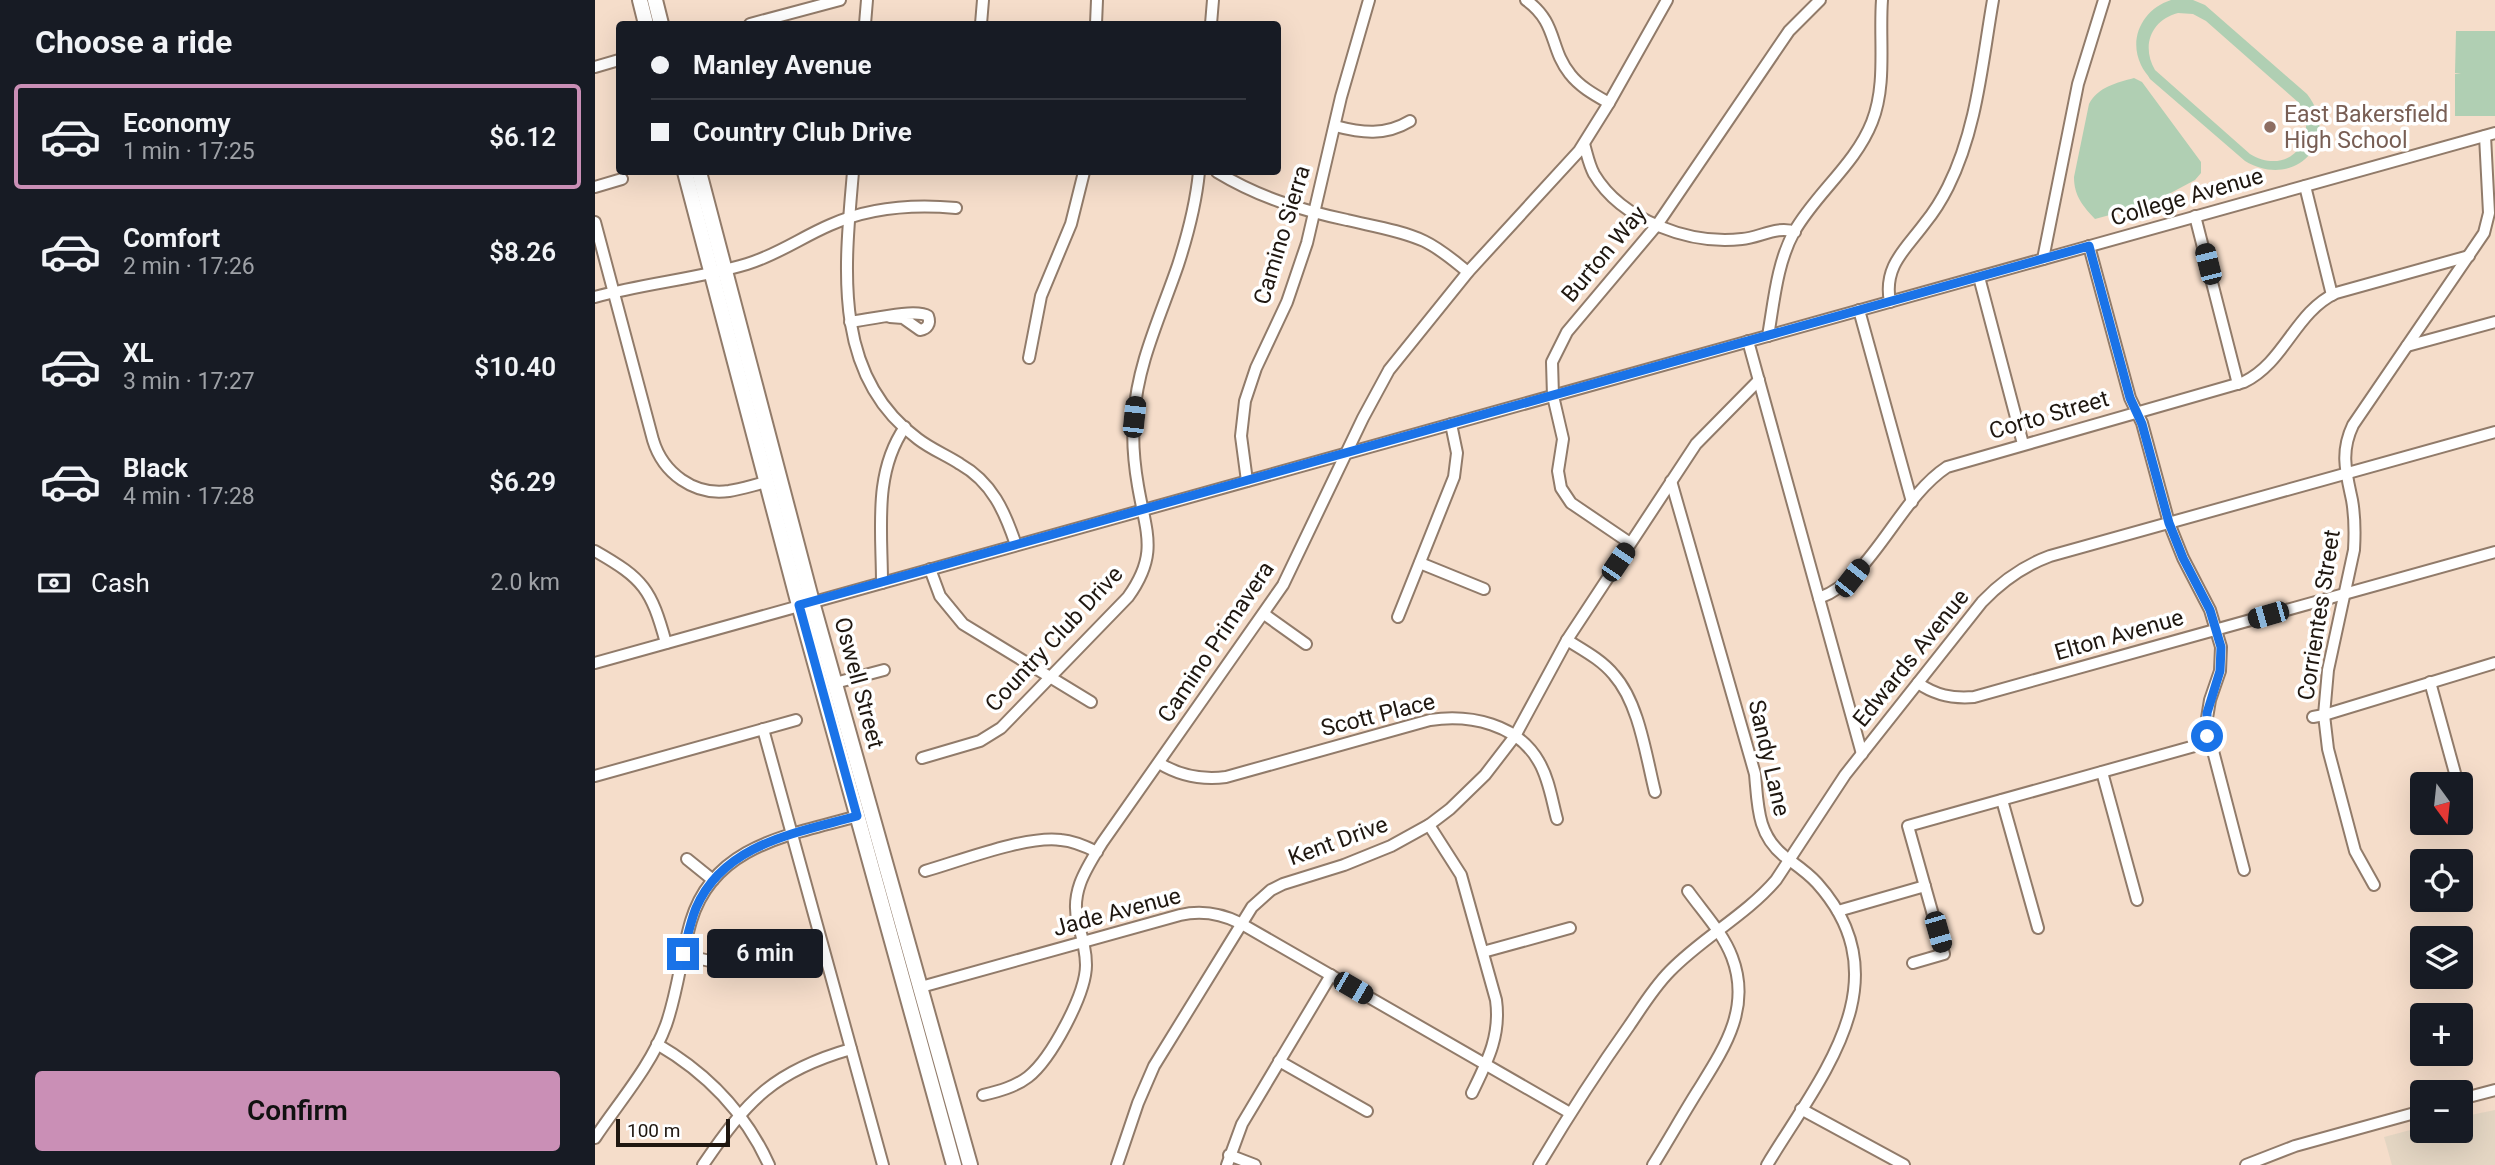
<!DOCTYPE html>
<html lang="en">
<head>
<meta charset="utf-8">
<style>
	:root { --surface:#171b24; --page:#242831; --text:#f1f3f6; --muted:#9ea1a6; --line:#363941; --accent:#ca8fb6 }
	body { margin:0; font-family:Roboto,sans-serif; background:var(--page); color:var(--text); height:100vh; display:flex; flex-direction:column; font-size:26px; white-space:nowrap }
	* { box-sizing:border-box; margin:0 }
	p { font-size:23px; color:var(--muted) }
	.icon { flex:none; width:38px; height:38px; fill:none; stroke:currentColor; stroke-width:2; stroke-linecap:round; stroke-linejoin:round }
	.map { position:relative; flex:1; overflow:hidden }
	.drawer { display:flex; flex-direction:column; background:var(--surface); width:595px }
	.drawer>* { flex:none }
	.hud { position:absolute; left:21px; top:21px; width:665px; height:154px; border-radius:7px; box-shadow:0 7px 28px #0002; display:grid; align-content:center; height:154px; padding:0 35px; background:var(--surface) }
	.needle { width:46px; rotate:165deg }
	.buttons { position:absolute; left:1815px; top:772px; display:grid; gap:14px }
	.buttons a { display:grid; place-items:center; width:63px; height:63px; border-radius:7px; background:var(--surface); box-shadow:0 7px 28px #0002; font-size:35px }
	.scale { position:absolute; left:21px; bottom:18px; width:114px; box-sizing:border-box; padding-left:7px; border:4px solid #1f1710; border-top:0; font-size:19px; line-height:24px; white-space:nowrap; color:#1f1710; -webkit-text-stroke:5px #fff; paint-order:stroke }
	.end { position:absolute; width:32px; height:32px; margin:-16px; border:9px solid #1a73e8; background:#fff; box-shadow:0 0 0 4px #fff }
	.from { border-radius:50% }
	.bubble { position:absolute; height:49px; border-radius:7px; background:var(--surface); box-shadow:0 7px 28px #0002; font-size:23px; font-weight:600; line-height:49px; text-align:center }
	.car { position:absolute; width:21px; height:42px; margin:-21px -10px; border-radius:9px; box-shadow:0 0 5px 2px #0007; background:linear-gradient(#222 24%,#8ab4d8 0 40%,#222 0 76%,#8ab4d8 0 86%,#222 0) }
	.hud b { display:flex; align-items:center; gap:24px; height:66px; font-size:26px }
	.hud b+b { border-top:2px solid var(--line) }
	.hud i { width:18px; height:18px; background:var(--text) }
	ul { padding:0; list-style:none }
	li { display:flex; align-items:center; gap:21px; height:105px; margin:0 14px 10px; padding:0 21px; border:4px solid transparent; border-radius:7px }
	li div { flex:1 }
	li b { display:block; font-size:26px }
	li em { font-style:normal; font-weight:600 }
	li.on { border-color:var(--accent) }
	li>.icon { width:63px; height:63px; stroke-width:1.5 }
	h2 { padding:0 35px; font-size:32px; line-height:84px }
	.pay { display:flex; align-items:center; gap:18px; height:77px; padding:0 35px; font-size:26px }
	.pay p { margin-inline-start:auto }
	.primary-button { display:flex; gap:14px; margin-top:auto; padding:14px 35px }
	.primary-button a { flex:1; height:80px; border-radius:7px; background:var(--accent); color:#111; font-size:28px; font-weight:600; line-height:80px; text-align:center }
	main { display:flex; flex:1; min-height:0 }
	.map>svg:first-child { display:block }
	.commercial { fill:#e4d6c3 }
	.pitch { fill:#b0cfb3; fill-rule:evenodd }
	.lines { fill:none; stroke-linecap:round; stroke-linejoin:round }
	.minor-casing { stroke:#917b6a; stroke-width:14 }
	.major-casing { stroke:#917b6a; stroke-width:18 }
	.minor { stroke:#fff; stroke-width:10 }
	.major { stroke:#fff; stroke-width:14 }
	.route { stroke:#1a73e8; stroke-width:9 }
	.education-dot { fill:#8d6e63; stroke:#fff; stroke-width:2.5 }
	.labels { text-anchor:middle; dominant-baseline:central; stroke-width:7; stroke-linejoin:round; paint-order:stroke }
	.education-label { font-size:23px; fill:#785e54; stroke:#fff; text-anchor:start }
	.street-label { font-size:23px; fill:#1f1710; stroke:#fff }
</style>
</head>
<body>
<main>
<section class="drawer">
<h2>Choose a ride</h2>
<ul>
<li class="on"><svg class="icon" aria-label="car" viewBox="0 0 24 24"><path d="M5 17H2v-5l4-1 3-4h7l3 4 3 1v5h-3M9 17h6M6 11h13"/><circle cx="7" cy="17" r="2"/><circle cx="17" cy="17" r="2"/></svg><div><b>Economy</b><p>1 min · 17:25</p></div><em>$6.12</em></li>
<li><svg class="icon" aria-label="car" viewBox="0 0 24 24"><path d="M5 17H2v-5l4-1 3-4h7l3 4 3 1v5h-3M9 17h6M6 11h13"/><circle cx="7" cy="17" r="2"/><circle cx="17" cy="17" r="2"/></svg><div><b>Comfort</b><p>2 min · 17:26</p></div><em>$8.26</em></li>
<li><svg class="icon" aria-label="car" viewBox="0 0 24 24"><path d="M5 17H2v-5l4-1 3-4h7l3 4 3 1v5h-3M9 17h6M6 11h13"/><circle cx="7" cy="17" r="2"/><circle cx="17" cy="17" r="2"/></svg><div><b>XL</b><p>3 min · 17:27</p></div><em>$10.40</em></li>
<li><svg class="icon" aria-label="car" viewBox="0 0 24 24"><path d="M5 17H2v-5l4-1 3-4h7l3 4 3 1v5h-3M9 17h6M6 11h13"/><circle cx="7" cy="17" r="2"/><circle cx="17" cy="17" r="2"/></svg><div><b>Black</b><p>4 min · 17:28</p></div><em>$6.29</em></li>
</ul>
<div class="pay"><svg class="icon" aria-label="cash" viewBox="0 0 24 24"><path d="M3 7h18v10H3z"/><circle cx="12" cy="12" r="2"/></svg>Cash<p>2.0 km</p></div>
<div class="primary-button"><a>Confirm</a></div>
</section>
<div class="map">
<svg width="1900" height="1165" viewBox="0 0 1900 1165">
	<rect width="100%" height="100%" fill="#f5ddca"/>
	<polygon class="commercial" points="1900,1110 1900,1165 1797,1165 1789,1137 1823,1128 1831,1132 1866,1130 1866,1117"/>
	<g class="pitch">
		<path d="M1576,0H1598L1610,5L1712,94C1748,140 1700,191 1650,161L1555,79C1553,75 1548,70 1546,65C1533,38 1548,9 1576,0ZM1583,13L1598,14L1611,21L1704,103C1726,140 1693,177 1655,154L1560,70C1546,46 1556,20 1583,13Z"/>
		<polygon points="1861,31 1900,31 1900,116 1860,116 1860,74 1866,74 1860,73"/>
		<path d="M1539,78L1547,82L1606,162V173L1600,180L1555,204L1500,219C1488,206 1479,196 1479,177L1494,104C1503,87 1521,83 1539,78Z"/>
	</g>
	<g class="lines">
		<defs>
			<g id="minor">
				<path d="M931,0C963,23 954,48 975,74C985,87 1000,95 1014,103"/>
				<polyline points="155,24 245,0"/>
				<polyline points="270,24 272,0"/>
				<polyline points="386,24 388,0"/>
				<polyline points="501,24 502,0"/>
				<polyline points="616,24 618,0"/>
				<polyline points="0,67 24,60"/>
				<path d="M740,126C767,133 790,136 815,121"/>
				<path d="M989,144C992,154 994,165 999,174C1027,221 1096,245 1147,239C1164,238 1183,225 1200,232"/>
				<path d="M258,172C250,266 236,375 323,439C336,449 351,455 365,464C397,482 410,512 421,545"/>
				<path d="M622,172C663,197 705,210 752,220C777,226 805,230 829,241C846,249 859,261 873,272"/>
				<polyline points="1710,186 1737,295"/>
				<polyline points="0,187 27,179"/>
				<polyline points="1600,216 1643,384"/>
				<path d="M0,222L58,440C68,473 99,496 134,491C146,489 159,485 172,482"/>
				<polyline points="1494,246 1535,398 1547,423 1574,523 1588,558 1615,610 1626,647 1625,671 1615,700 1611,724 1649,870"/>
				<polyline points="1448,259 1483,84 1509,0"/>
				<polyline points="1384,277 1428,444"/>
				<path d="M0,297C51,283 102,279 152,264C182,255 207,237 235,225C275,207 318,204 361,208"/>
				<path d="M1295,302C1288,266 1311,249 1330,223C1339,212 1347,199 1353,187C1382,129 1387,63 1398,0"/>
				<polyline points="1264,310 1317,502"/>
				<path d="M255,322C272,320 321,308 333,316C336,324 332,329 325,330L308,318L295,317"/>
				<path d="M1173,336C1179,301 1182,263 1199,232C1221,193 1260,165 1277,122C1292,84 1284,40 1287,0"/>
				<polyline points="1153,341 1267,754"/>
				<polyline points="1812,346 1900,322"/>
				<polyline points="434,358 446,296 476,224 489,172"/>
				<polyline points="652,481 646,436 650,401 661,368 692,302 712,243 746,97 774,0"/>
				<path d="M1076,481L1160,774C1163,806 1162,834 1189,856C1201,865 1212,872 1222,883C1310,981 1225,1077 1172,1165"/>
				<polyline points="1035,543 976,503 966,488 963,471 968,439 958,396 957,362 972,332 1062,225 1194,31 1225,0"/>
				<path d="M0,551C49,579 56,589 71,643"/>
				<polyline points="825,563 889,589"/>
				<polyline points="335,569 345,596 368,624 496,702"/>
				<path d="M287,583C287,530 278,473 310,427"/>
				<path d="M1224,598C1278,579 1303,499 1352,467L1649,382C1690,362 1700,312 1741,293L1874,256"/>
				<polyline points="669,614 711,644"/>
				<polyline points="803,617 859,477 862,453 856,424"/>
				<path d="M972,640C988,650 1007,660 1019,675C1044,703 1051,756 1060,792"/>
				<polyline points="0,663 1900,133"/>
				<polyline points="1835,682 1863,784"/>
				<polyline points="240,683 289,670"/>
				<path d="M1323,683C1340,695 1357,699 1379,697L1900,552"/>
				<polyline points="1718,717 1729,715 1900,663"/>
				<polyline points="168,729 288,1165"/>
				<path d="M327,758L385,741L406,728L533,597C564,554 551,533 543,486C539,463 537,440 539,417C542,364 566,315 583,265C593,234 601,203 604,172"/>
				<path d="M564,763C585,776 607,780 631,777L835,720C875,714 923,724 944,762C954,779 957,801 962,819"/>
				<polyline points="1507,772 1542,900"/>
				<polyline points="0,776 201,720"/>
				<polyline points="1866,795 1867,802 1866,802"/>
				<polyline points="1407,800 1443,928"/>
				<path d="M834,825L866,875L901,1000C906,1036 892,1062 877,1093"/>
				<polyline points="92,859 118,880"/>
				<path d="M330,871C365,861 432,835 466,840C479,841 490,846 502,852"/>
				<path d="M1779,885L1760,851L1733,749L1729,715L1733,670L1759,550C1760,533 1760,517 1757,500C1751,472 1745,452 1758,425L1889,233L1894,213L1890,136"/>
				<polyline points="1243,911 1330,886"/>
				<polyline points="888,952 975,928"/>
				<polyline points="88,955 124,963"/>
				<polyline points="1318,963 1349,954 1313,826 1614,742"/>
				<path d="M326,987L585,915C606,910 625,913 645,923L975,1113"/>
				<path d="M62,1044C112,1073 150,1112 174,1165"/>
				<polyline points="684,1061 772,1111"/>
				<path d="M388,1095C404,1091 420,1087 433,1077C456,1059 491,994 491,965C491,950 487,937 483,923C475,892 491,869 507,843L688,585L768,418L794,370L873,272L984,151L1014,103L1072,0"/>
				<polyline points="1866,1099 1900,1090"/>
				<polyline points="1206,1109 1309,1165"/>
				<path d="M0,1138C24,1102 56,1066 71,1025C83,991 86,955 96,921C119,844 196,835 263,816"/>
				<polyline points="634,1155 660,1165"/>
				<path d="M108,1165C152,1100 179,1071 256,1049"/>
				<polyline points="522,1165 543,1103 559,1066 657,907 676,890 688,884 749,865 796,846 834,825 855,809 890,775 920,736 972,640 1101,444 1164,380"/>
				<polyline points="632,1165 647,1124 736,975"/>
				<path d="M944,1165C972,1118 1002,1071 1034,1026C1047,1007 1059,987 1075,971C1108,937 1150,916 1181,880L1250,775L1387,602C1407,581 1428,566 1455,556L1900,432"/>
				<path d="M1058,1165C1073,1141 1087,1116 1102,1092C1128,1050 1157,1009 1137,957C1128,933 1108,912 1093,891"/>
				<polyline points="1651,1165 1700,1146 1827,1111"/>
			</g>
			<g id="major">
				<polyline points="45,0 51,24"/>
				<polyline points="60,0 66,24"/>
				<polyline points="90,172 204,605 359,1165"/>
				<polyline points="104,172 217,602 375,1165"/>
			</g>
		</defs>
		<use href="#minor" class="minor-casing"/>
		<use href="#major" class="major-casing"/>
		<use href="#minor" class="minor"/>
		<use href="#major" class="major"/>
	</g>
	<g class="lines">
		<path class="route" d="M88,954C92,939 95,923 101,908C129,843 202,833 262,816L204,605L1494,246L1535,398L1547,424L1574,523L1588,558L1615,610L1626,647L1625,671L1612,713V736"/>
	</g>
	<circle class="education-dot" cx="1675" cy="127" r="7"/>
	<g class="labels">
		<g class="education-label">
			<text x="1689" y="114">East Bakersfield<tspan x="1689" dy="26">High School</tspan></text>
		</g>
		<g class="street-label">
			<text transform="translate(1592 197) rotate(-16)">College Avenue</text>
			<text transform="translate(687 235) rotate(-73)">Camino Sierra</text>
			<text transform="translate(1009 254) rotate(-50)">Burton Way</text>
			<text transform="translate(1454 415) rotate(-16)">Corto Street</text>
			<text transform="translate(1724 615) rotate(-81)">Corrientes Street</text>
			<text transform="translate(1524 635) rotate(-16)">Elton Avenue</text>
			<text transform="translate(459 639) rotate(-47)">Country Club Drive</text>
			<text transform="translate(621 642) rotate(-56)">Camino Primavera</text>
			<text transform="translate(1316 658) rotate(-51)">Edwards Avenue</text>
			<text transform="translate(264 683) rotate(75)">Oswell Street</text>
			<text transform="translate(783 715) rotate(-14)">Scott Place</text>
			<text transform="translate(1174 758) rotate(77)">Sandy Lane</text>
			<text transform="translate(743 841) rotate(-20)">Kent Drive</text>
			<text transform="translate(522 912) rotate(-15)">Jade Avenue</text>
		</g>
	</g>
</svg>
<div class="buttons">
<a><svg class="needle" viewBox="-14 -14 28 28"><path d="M0-13l5 13h-10z" fill="#e53935"/><path d="M0 13l5-13h-10z" fill="#9ea1a6"/></svg></a>
<a><svg class="icon" aria-label="locate" viewBox="0 0 24 24"><circle cx="12" cy="12" r="6"/><path d="M12 2v4M12 18v4M2 12h4M18 12h4"/></svg></a>
<a><svg class="icon" aria-label="layers" viewBox="0 0 24 24"><path d="M12 4l9 5-9 5-9-5zM3 14l9 5 9-5"/></svg></a>
<a>+</a>
<a>−</a>
</div>
<div class="scale">100 m</div>
<i class="end from" style="left:1612px;top:736px"></i>
<i class="end" style="left:88px;top:954px"></i>
<div class="bubble" style="left:112px;top:929px;width:116px">6 min</div>
<i class="car" style="left:1613px;top:264px;rotate:346deg"></i>
<i class="car" style="left:539px;top:417px;rotate:6deg"></i>
<i class="car" style="left:1023px;top:562px;rotate:34deg"></i>
<i class="car" style="left:1257px;top:578px;rotate:38deg"></i>
<i class="car" style="left:1673px;top:615px;rotate:254deg"></i>
<i class="car" style="left:1343px;top:932px;rotate:164deg"></i>
<i class="car" style="left:758px;top:988px;rotate:120deg"></i>
<div class="hud">
<b><i class="from"></i>Manley Avenue</b>
<b><i></i>Country Club Drive</b>
</div>
</div>
</main>
</body>
</html>
